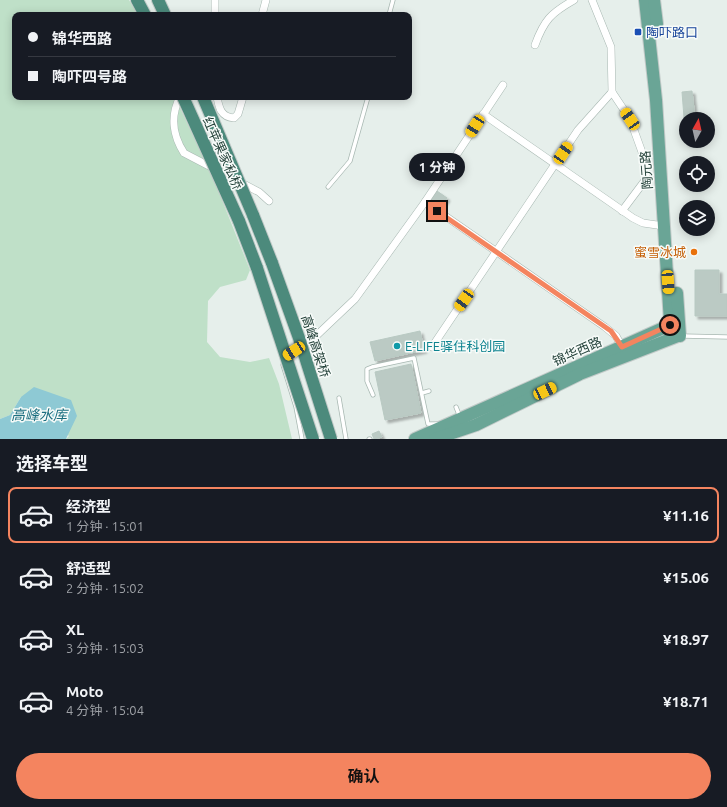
<!DOCTYPE html>
<html lang="zh">
<head>
<meta charset="utf-8">
<style>
	:root { --surface:#171b24; --page:#20242c; --text:#f1f3f6; --muted:#9ea1a6; --line:#363941; --accent:#f4845f }
	body { margin:0; font-family:Ubuntu,"Noto Sans SC",sans-serif; background:var(--page); color:var(--text); height:100vh; display:flex; flex-direction:column; font-size:15px; white-space:nowrap }
	* { box-sizing:border-box; margin:0 }
	p { font-size:13px; color:var(--muted) }
	.icon { flex:none; width:22px; height:22px; fill:none; stroke:currentColor; stroke-width:2; stroke-linecap:round; stroke-linejoin:round }
	.map { position:relative; height:439px; overflow:hidden }
	.sheet { display:flex; flex-direction:column; background:var(--surface); flex:1 }
	.sheet>* { flex:none }
	.hud { position:absolute; left:12px; top:12px; width:400px; height:88px; border-radius:8px; box-shadow:0 2px 10px #0003; display:grid; align-content:center; height:88px; padding:0 16px; background:var(--surface) }
	.needle { width:26px; rotate:8deg }
	.fabs { position:absolute; left:679px; top:112px; display:grid; gap:8px }
	.fabs a { display:grid; place-items:center; width:36px; height:36px; border-radius:50%; background:var(--surface); box-shadow:0 2px 10px #0003; font-size:20px }
	.end { position:absolute; width:18px; height:18px; margin:-9px; border:5px solid #f4845f; background:#111; box-shadow:0 0 0 2px #111 }
	.from { border-radius:50% }
	.bubble { position:absolute; height:28px; border-radius:14px; background:var(--surface); box-shadow:0 2px 10px #0003; font-size:13px; font-weight:700; line-height:28px; text-align:center }
	.car { position:absolute; width:12px; height:24px; margin:-12px -6px; border-radius:5px; box-shadow:0 0 3px 1px #0007; background:linear-gradient(#f5c518 24%,#345 0 40%,#f5c518 0 76%,#345 0 86%,#f5c518 0) }
	.hud b { display:flex; align-items:center; gap:14px; height:38px; font-size:15px }
	.hud b+b { border-top:1px solid var(--line) }
	.hud i { width:10px; height:10px; background:var(--text) }
	ul { padding:0; list-style:none }
	li { display:flex; align-items:center; gap:12px; height:56px; margin:0 8px 6px; padding:0 8px; border:2px solid transparent; border-radius:8px }
	li div { flex:1 }
	li b { display:block; font-size:15px }
	li em { font-style:normal; font-weight:700 }
	li.current { border-color:var(--accent) }
	li>.icon { width:36px; height:36px; stroke-width:1.5 }
	h2 { padding:0 16px; font-size:18px; line-height:48px }
	.primary-button { display:flex; gap:8px; margin-top:auto; padding:8px 16px }
	.primary-button a { flex:1; height:46px; border-radius:24px; background:var(--accent); color:#111; font-size:16px; font-weight:700; line-height:46px; text-align:center }
	.map>svg:first-child { display:block }
	.green { fill:#bfe0c8 }
	.water { fill:#8ec9d4 }
	.building { fill:#bbcac4; stroke:#b8c9c2; filter:url(#shadow) }
	.lines { fill:none; stroke-linecap:round; stroke-linejoin:round }
	.service-casing { stroke:#a8b8b2; stroke-width:5 }
	.minor-casing { stroke:#a8b8b2; stroke-width:8 }
	.primary-casing { stroke:#c2cac8; stroke-width:14 }
	.trunk-casing { stroke:#c2cac8; stroke-width:14 }
	.service { stroke:#fff; stroke-width:3.5 }
	.minor { stroke:#fff; stroke-width:7 }
	.primary { stroke:#6aa596; stroke-width:12 }
	.trunk { stroke:#4c8a7c; stroke-width:12 }
	.trunk-bridge-casing { stroke:#c2cac8; stroke-width:14; stroke-linecap:butt }
	.trunk-bridge { stroke:#4c8a7c; stroke-width:12 }
	.route { stroke:#f4845f; stroke-width:5 }
	.transit-dot { fill:#1a4fb4; stroke:#f7fbf9; stroke-width:1.5 }
	.food-dot { fill:#e8710a; stroke:#f7fbf9; stroke-width:1.5 }
	.culture-dot { fill:#0f9aa8; stroke:#f7fbf9; stroke-width:1.5 }
	.labels { text-anchor:middle; dominant-baseline:central; stroke-width:3; stroke-linejoin:round; paint-order:stroke }
	.transit-label { font-size:13px; fill:#164399; stroke:#f7fbf9; text-anchor:start }
	.street-label { font-size:13px; fill:#24423a; stroke:#f7fbf9 }
	.food-label { font-size:13px; fill:#c56008; stroke:#f7fbf9; text-anchor:end }
	.culture-label { font-size:13px; fill:#0d838f; stroke:#f7fbf9; text-anchor:start }
	.water-label { font-size:14px; font-style:italic; fill:#1c6f80; stroke:#f7fbf9 }
</style>
</head>
<body>
<div class="map">
<svg width="727" height="439" viewBox="0 0 727 439">
	<defs>
		<filter id="shadow"><feDropShadow dx="3" dy="3" stdDeviation="1" flood-color="#0004"/></filter>
	</defs>
	<rect width="100%" height="100%" fill="#e6efeb"/>
	<polygon class="green" points="0,0 129,0 138,15 15,15 15,97 175,97 214,180 250,270 246,280 220,287 208,301 207,342 220,357 250,362 269,358 279,384 292,439 66,439 69,436 21,397 10,415 0,419"/>
	<polygon class="water" points="34,387 71,400 77,416 66,439 0,439 0,419 10,415 21,397"/>
	<g class="building">
		<polygon points="692,91 695,119 686,119 686,141 696,141 697,143 686,143 682,92"/>
		<polygon points="437,191 447,198 439,210 429,202"/>
		<polygon points="695,270 719,270 719,294 727,294 727,316 695,316"/>
		<polygon points="420,331 424,350 375,361 370,342"/>
		<polygon points="411,364 421,413 385,420 375,372"/>
		<polygon points="379,431 382,437 374,439 372,434"/>
	</g>
	<g class="lines">
		<defs>
			<g id="service">
				<polyline points="389,15 393,0"/>
				<polyline points="328,187 350,161 368,97"/>
				<polyline points="683,336 727,337"/>
				<polyline points="283,365 296,407 302,439"/>
				<polyline points="422,393 429,391"/>
				<polyline points="373,395 367,381 367,369 372,367 414,358 428,424 439,424"/>
				<polyline points="339,398 346,439"/>
				<polyline points="456,407 460,417"/>
				<polyline points="369,439 370,439"/>
			</g>
			<g id="minor">
				<polyline points="215,0 215,15"/>
				<polyline points="592,0 611,47 612,92 630,119 643,155 646,171 646,179 622,211"/>
				<polyline points="262,15 266,0"/>
				<path d="M535,45C544,20 551,13 574,0"/>
				<path d="M180,97C170,116 173,136 184,153L259,192L269,201"/>
				<path d="M217,97C219,108 221,117 234,118L238,114L243,97"/>
				<polyline points="483,114 633,218 643,223 664,226"/>
				<polyline points="425,202 605,327 616,336 622,347"/>
				<polyline points="432,347 578,130 612,92"/>
				<polyline points="284,357 316,336 355,299 425,202 503,85"/>
			</g>
			<g id="primary">
				<polyline points="645,0 656,100 671,338"/>
				<polyline points="654,0 657,24"/>
				<polyline points="677,293 680,336"/>
				<polyline points="415,439 670,325"/>
				<polyline points="435,439 476,425 580,374 678,336"/>
			</g>
			<g id="trunk">
				<polyline points="137,0 145,15"/>
				<polyline points="158,0 165,15"/>
				<polyline points="253,215 272,263"/>
				<polyline points="239,221 257,268"/>
			</g>
		</defs>
		<use href="#service" class="service-casing"/>
		<use href="#minor" class="minor-casing"/>
		<use href="#primary" class="primary-casing"/>
		<use href="#trunk" class="trunk-casing"/>
		<use href="#service" class="service"/>
		<use href="#minor" class="minor"/>
		<use href="#primary" class="primary"/>
		<use href="#trunk" class="trunk"/>
		<defs>
			<g id="trunk-bridge">
				<polyline points="183,97 239,221"/>
				<polyline points="203,97 253,215"/>
				<polyline points="272,263 299,338 331,439"/>
				<polyline points="257,268 313,439"/>
			</g>
		</defs>
		<use href="#trunk-bridge" class="trunk-bridge-casing"/>
		<use href="#trunk-bridge" class="trunk-bridge"/>
	</g>
	<g class="lines">
		<polyline class="route" points="437,211 611,331 622,347 670,325"/>
	</g>
	<rect class="transit-dot" x="634" y="28" width="8" height="8" rx="2"/>
	<circle class="food-dot" cx="694" cy="252" r="4"/>
	<circle class="culture-dot" cx="397" cy="346" r="4"/>
	<g class="labels">
		<g class="transit-label">
			<text x="646" y="32">陶吓路口</text>
		</g>
		<g class="street-label">
			<text transform="translate(223 153) rotate(66)">红苹果家私桥</text>
			<text transform="translate(646 170) rotate(-94)">陶元路</text>
			<text transform="translate(316 346) rotate(72)">高峰高架桥</text>
			<text transform="translate(577 351) rotate(-24)">锦华西路</text>
		</g>
		<g class="food-label">
			<text x="686" y="252">蜜雪冰城</text>
		</g>
		<g class="culture-label">
			<text x="405" y="346">E-LIFE驿住科创园</text>
		</g>
		<g class="water-label">
			<text x="39" y="415">高峰水库</text>
		</g>
	</g>
</svg>
<div class="fabs">
<a><svg class="needle" viewBox="-14 -14 28 28"><path d="M0-13l5 13h-10z" fill="#e53935"/><path d="M0 13l5-13h-10z" fill="#9ea1a6"/></svg></a>
<a><svg class="icon" aria-label="locate" viewBox="0 0 24 24"><circle cx="12" cy="12" r="6"/><path d="M12 2v4M12 18v4M2 12h4M18 12h4"/></svg></a>
<a><svg class="icon" aria-label="layers" viewBox="0 0 24 24"><path d="M12 4l9 5-9 5-9-5zM3 14l9 5 9-5"/></svg></a>
</div>
<i class="end from" style="left:670px;top:325px"></i>
<i class="end" style="left:437px;top:211px"></i>
<div class="bubble" style="left:409px;top:153px;width:56px">1 分钟</div>
<i class="car" style="left:630px;top:119px;rotate:326deg"></i>
<i class="car" style="left:475px;top:126px;rotate:213deg"></i>
<i class="car" style="left:563px;top:153px;rotate:34deg"></i>
<i class="car" style="left:668px;top:282px;rotate:176deg"></i>
<i class="car" style="left:464px;top:300px;rotate:215deg"></i>
<i class="car" style="left:294px;top:351px;rotate:237deg"></i>
<i class="car" style="left:545px;top:391px;rotate:65deg"></i>
<div class="hud">
<b><i class="from"></i>锦华西路</b>
<b><i></i>陶吓四号路</b>
</div>
</div>
<section class="sheet">
<h2>选择车型</h2>
<ul>
<li class="current"><svg class="icon" aria-label="car" viewBox="0 0 24 24"><path d="M5 17H2v-5l4-1 3-4h7l3 4 3 1v5h-3M9 17h6M6 11h13"/><circle cx="7" cy="17" r="2"/><circle cx="17" cy="17" r="2"/></svg><div><b>经济型</b><p>1 分钟 · 15:01</p></div><em>¥11.16</em></li>
<li><svg class="icon" aria-label="car" viewBox="0 0 24 24"><path d="M5 17H2v-5l4-1 3-4h7l3 4 3 1v5h-3M9 17h6M6 11h13"/><circle cx="7" cy="17" r="2"/><circle cx="17" cy="17" r="2"/></svg><div><b>舒适型</b><p>2 分钟 · 15:02</p></div><em>¥15.06</em></li>
<li><svg class="icon" aria-label="car" viewBox="0 0 24 24"><path d="M5 17H2v-5l4-1 3-4h7l3 4 3 1v5h-3M9 17h6M6 11h13"/><circle cx="7" cy="17" r="2"/><circle cx="17" cy="17" r="2"/></svg><div><b>XL</b><p>3 分钟 · 15:03</p></div><em>¥18.97</em></li>
<li><svg class="icon" aria-label="car" viewBox="0 0 24 24"><path d="M5 17H2v-5l4-1 3-4h7l3 4 3 1v5h-3M9 17h6M6 11h13"/><circle cx="7" cy="17" r="2"/><circle cx="17" cy="17" r="2"/></svg><div><b>Moto</b><p>4 分钟 · 15:04</p></div><em>¥18.71</em></li>
</ul>
<div class="primary-button"><a>确认</a></div>
</section>
</body>
</html>
